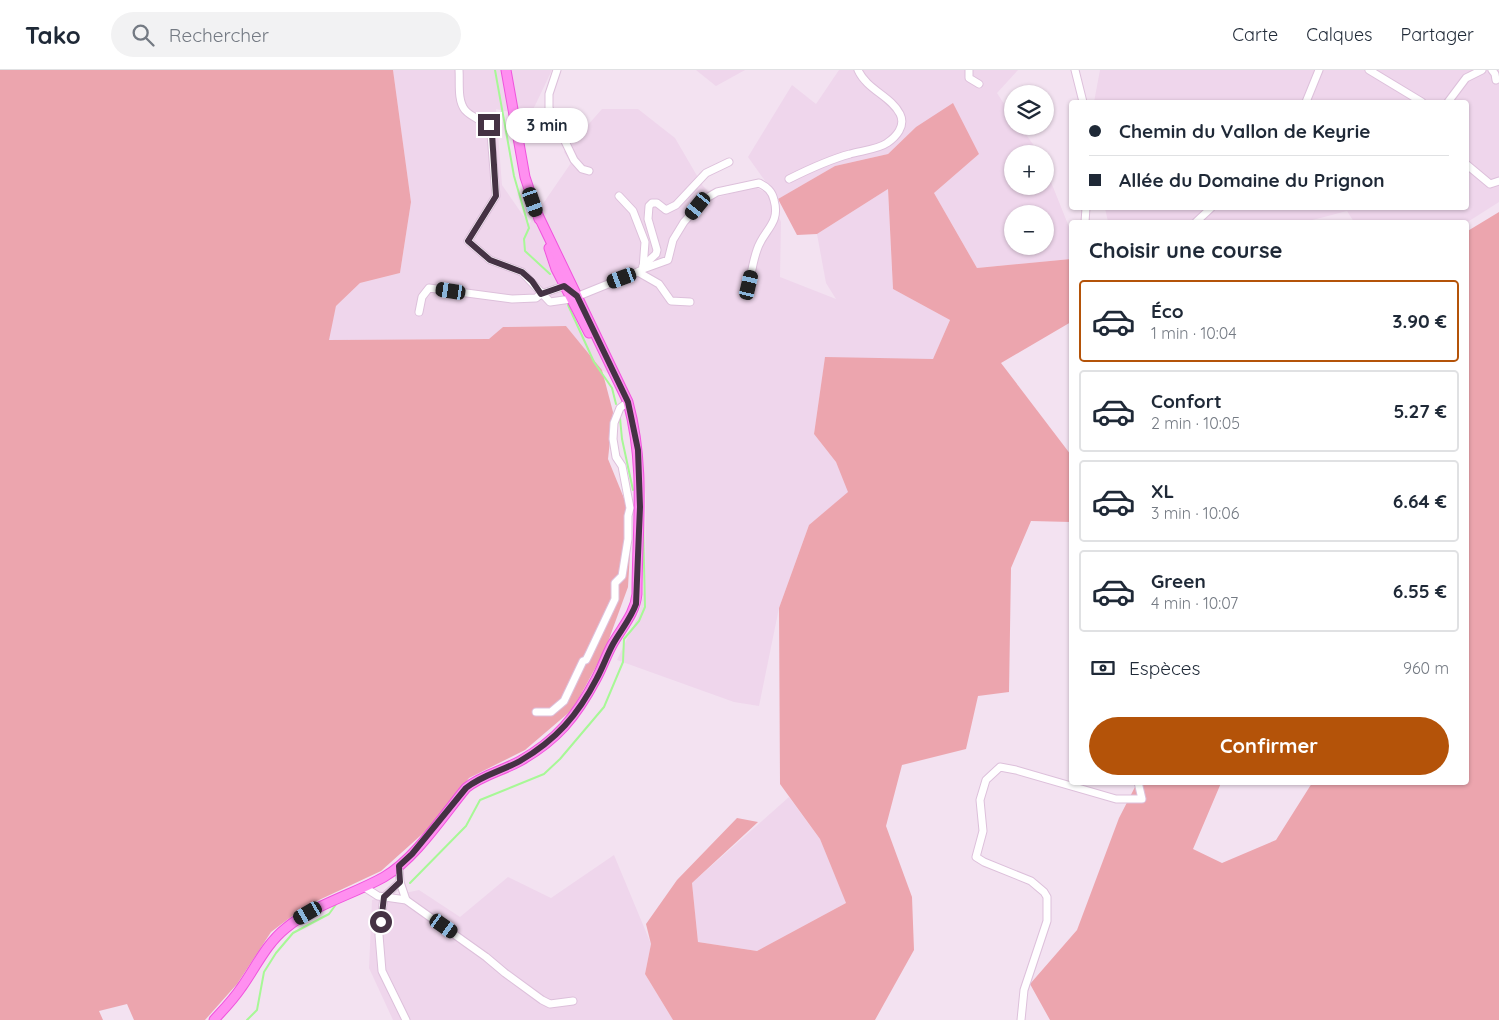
<!DOCTYPE html>
<html lang="fr">
<head>
<meta charset="utf-8">
<style>
	:root { --surface:#fff; --page:#f2f2f3; --text:#1f2937; --muted:#747a83; --line:#e0e1e3; --accent:#b45309 }
	body { margin:0; font-family:Quicksand,sans-serif; background:var(--page); color:var(--text); height:100vh; display:flex; flex-direction:column; font-size:19px; white-space:nowrap }
	* { box-sizing:border-box; margin:0 }
	p { font-size:16px; color:var(--muted) }
	.icon { flex:none; width:28px; height:28px; fill:none; stroke:currentColor; stroke-width:2; stroke-linecap:round; stroke-linejoin:round }
	.map { position:relative; flex:1; overflow:hidden }
	.details { position:absolute; left:1069px; top:150px; width:400px; height:565px; display:flex; flex-direction:column; background:var(--surface); border-radius:5px; box-shadow:0 1px 4px #0004 }
	.details>* { flex:none }
	.banner { position:absolute; left:1069px; top:30px; width:400px; height:110px; border-radius:5px; box-shadow:0 1px 4px #0004; display:grid; align-content:center; height:110px; padding:0 20px; background:var(--surface) }
	.tools { position:absolute; left:1004px; top:15px; display:grid; gap:10px }
	.tools a { display:grid; place-items:center; width:50px; height:50px; border-radius:50%; background:var(--surface); box-shadow:0 1px 4px #0004; font-size:25px }
	.end { position:absolute; width:22px; height:22px; margin:-11px; border:6px solid #453244; background:#fff; box-shadow:0 0 0 2px #fff }
	.from { border-radius:50% }
	.bubble { position:absolute; height:35px; border-radius:18px; background:var(--surface); box-shadow:0 1px 4px #0004; font-size:16px; font-weight:800; line-height:35px; text-align:center }
	.car { position:absolute; width:15px; height:30px; margin:-15px -8px; border-radius:6px; box-shadow:0 0 4px 1px #0007; background:linear-gradient(#222 24%,#8ab4d8 0 40%,#222 0 76%,#8ab4d8 0 86%,#222 0) }
	.banner b { display:flex; align-items:center; gap:18px; height:48px; font-size:19px }
	.banner b+b { border-top:1px solid var(--line) }
	.banner i { width:12px; height:12px; background:var(--text) }
	ul { padding:0; list-style:none }
	li { display:flex; align-items:center; gap:15px; height:82px; margin:0 10px 8px; padding:0 10px; border:2px solid var(--line); border-radius:5px }
	li div { flex:1 }
	li b { display:block; font-size:19px }
	li em { font-style:normal; font-weight:800 }
	li.on { border-color:var(--accent) }
	li>.icon { width:45px; height:45px; stroke-width:1.5 }
	h2 { padding:0 20px; font-size:22px; line-height:60px }
	.pay { display:flex; align-items:center; gap:12px; height:55px; padding:0 20px; font-size:19px }
	.pay p { margin-inline-start:auto }
	.primary-button { display:flex; gap:10px; margin-top:auto; padding:10px 20px }
	.primary-button a { flex:1; height:58px; border-radius:30px; background:var(--accent); color:#fff; font-size:20px; font-weight:800; line-height:58px; text-align:center }
	header { display:flex; align-items:center; gap:30px; box-sizing:border-box; height:70px; padding:0 25px; background:var(--surface); border-bottom:1px solid var(--line) }
	header strong { font-size:24px }
	nav { display:flex; gap:28px; margin-inline-start:auto; font-size:18px }
	.search { width:350px; height:45px; background:var(--page); display:flex; align-items:center; gap:12px; box-sizing:border-box; padding:0 18px; border-radius:28px; color:var(--muted); font-size:19px }
	.map>svg:first-child { display:block }
	.residential { fill:#efd6ec; fill-rule:evenodd }
	.green { fill:#eca5ae }
	.lines { fill:none; stroke-linecap:round; stroke-linejoin:round }
	.stream { stroke:#a7f896; stroke-width:2 }
	.minor-casing { stroke:#ddc0db; stroke-width:9 }
	.major-casing { stroke:#f053dd; stroke-width:11 }
	.minor { stroke:#fff; stroke-width:7 }
	.major { stroke:#ff8ff0; stroke-width:9 }
	.route { stroke:#453244; stroke-width:6 }
</style>
</head>
<body>
<header>
<strong>Tako</strong>
<div class="search"><svg class="icon" aria-label="search" viewBox="0 0 24 24"><circle cx="10" cy="10" r="6"/><path d="M15 15l6 6"/></svg>Rechercher</div>
<nav><a>Carte</a><a>Calques</a><a>Partager</a></nav>
</header>
<div class="map">
<svg width="1499" height="950" viewBox="0 0 1499 950">
	<rect width="100%" height="100%" fill="#f3e2f1"/>
	<g class="residential">
		<polygon points="393,0 552,0 530,46 496,39 502,115 529,154 571,93 564,82 602,39 638,39 675,68 703,116 715,128 755,117 770,125 781,152 780,207 836,229 826,213 817,164 888,119 893,219 950,250 933,289 825,288 814,364 836,392 849,422 809,455 779,538 759,636 734,632 617,590 639,544 645,515 646,426 639,361 626,315 602,300 566,256 503,257 490,269 328,270 336,236 360,213 400,203 411,132"/>
		<polygon points="696,0 745,0 716,16"/>
		<path d="M839,0H1018L997,23L1012,46V56H1020L1040,84H1012V116H1045V97L1071,162V189L977,198L934,123L979,84L916,57L888,84L835,96L778,129L748,87L792,15L816,34ZM1012,144H1045V176H1012Z"/>
		<polygon points="1100,0 1499,0 1499,132 1466,153 1354,152 1347,141 1305,152 1108,152 1105,138 1466,138 1466,32 1094,32"/>
		<polygon points="789,727 820,769 846,833 757,881 698,872 692,813"/>
		<polygon points="614,785 651,874 645,904 673,950 393,950 369,898 372,830 419,820 460,847 508,807 551,828"/>
	</g>
	<g class="green">
		<polygon points="0,0 393,0 411,132 400,203 360,213 336,236 329,270 489,269 503,257 566,256 602,300 613,342 608,389 632,448 628,517 605,580 573,639 525,680 469,708 429,758 381,801 304,837 271,862 237,914 205,950 134,950 127,934 99,941 103,950 0,950"/>
		<polygon points="953,33 979,84 934,123 977,198 1071,189 1071,252 1001,293 1071,385 1071,452 1031,451 1011,498 1009,622 978,626 966,679 902,695 886,756 912,827 914,880 875,950 673,950 645,904 651,874 646,854 677,810 737,748 758,752 692,813 698,872 757,881 846,833 820,769 780,714 779,538 809,455 848,422 836,392 814,364 825,287 933,289 950,250 893,219 888,119 817,164 797,165 778,129 835,96 888,84 916,57"/>
		<polygon points="1499,142 1499,950 1050,950 1030,914 1077,860 1119,748 1137,713 1221,713 1193,779 1222,793 1276,770 1312,713 1466,712 1466,162"/>
	</g>
	<g class="lines">
		<g class="stream">
			<polyline points="495,0 514,106 529,158 524,169 525,181 550,204"/>
			<polyline points="568,235 594,292 612,318 616,334"/>
			<polyline points="620,348 622,369 633,420"/>
			<polyline points="410,813 466,756 480,730 544,704 560,689 604,637 623,592 624,569 639,551 645,537 643,451"/>
			<polyline points="247,950 257,940 264,902 276,883 293,863 329,844 337,833"/>
		</g>
		<defs>
			<g id="minor">
				<path d="M459,0C460,12 457,30 465,40C475,51 486,48 491,64L496,126L468,171L490,190L522,202L550,232L571,229L638,202L643,199L645,172L633,141L619,126"/>
				<polyline points="557,0 549,24 549,38 574,90 582,99 589,101"/>
				<polyline points="969,0 969,8 979,14"/>
				<polyline points="1075,0 1083,32"/>
				<polyline points="1369,0 1422,32"/>
				<polyline points="1492,0 1495,4 1496,10"/>
				<polyline points="1306,32 1319,0"/>
				<polyline points="1448,32 1466,8 1482,0"/>
				<polyline points="1466,94 1490,114 1499,111"/>
				<path d="M789,109C809,99 828,90 850,84C860,81 879,79 887,73C896,67 906,56 900,44C891,26 867,20 858,0"/>
				<polyline points="1085,152 1086,138"/>
				<polyline points="1196,152 1211,138"/>
				<polyline points="643,196 656,184 657,180 648,149 649,136 652,133 657,133 666,140 676,135 706,103 729,92"/>
				<path d="M643,199L668,190L673,170L684,152L705,129L717,122L759,113C767,117 772,121 774,130C781,154 763,160 757,180C753,191 751,204 749,215"/>
				<polyline points="638,202 659,214 671,231 690,232"/>
				<polyline points="419,242 422,227 429,218 512,229 536,228 541,224 564,216 567,218"/>
				<polyline points="536,642 551,642 564,631 583,591 586,590 589,584 615,529 615,513 622,506 628,469 628,446 630,438 622,396 616,387 613,369 614,353 620,338 628,332"/>
				<polyline points="399,796 400,812 406,830"/>
				<polyline points="400,812 384,827 379,865 382,901 406,950"/>
				<polyline points="364,817 378,826 406,830 486,887 505,903 542,930 550,934 573,931"/>
				<polyline points="1021,950 1024,920 1047,851 1047,827 1044,822 1031,811 984,792 976,787 983,761 980,730 986,710 1000,697 1016,700 1116,729 1142,729 1138,712"/>
			</g>
			<g id="major">
				<polyline points="506,0 525,107 539,149"/>
				<polyline points="549,178 556,199 589,263"/>
				<path d="M214,950C223,940 233,930 241,918C256,897 266,874 286,858C315,834 352,825 384,807C415,789 443,746 466,718C482,705 502,701 520,691C557,670 576,647 596,609C602,598 606,586 612,575C622,557 635,544 637,524C637,458 646,398 628,332L538,145"/>
			</g>
		</defs>
		<use href="#minor" class="minor-casing"/>
		<use href="#major" class="major-casing"/>
		<use href="#minor" class="minor"/>
		<use href="#major" class="major"/>
	</g>
	<g class="lines">
		<path class="route" d="M381,852L384,827L400,812L399,796L412,784L466,718C482,705 502,701 520,691C556,670 578,645 597,608C603,597 607,585 613,574C621,560 631,548 636,534L640,437L638,380L628,332L577,226L564,216L541,224L532,211L522,202L490,190L468,171L496,126L492,64L489,55"/>
	</g>
</svg>
<div class="tools">
<a><svg class="icon" aria-label="layers" viewBox="0 0 24 24"><path d="M12 4l9 5-9 5-9-5zM3 14l9 5 9-5"/></svg></a>
<a>+</a>
<a>−</a>
</div>
<i class="end from" style="left:381px;top:852px"></i>
<i class="end" style="left:489px;top:55px"></i>
<div class="bubble" style="left:506px;top:38px;width:82px">3 min</div>
<i class="car" style="left:533px;top:132px;rotate:161deg"></i>
<i class="car" style="left:698px;top:136px;rotate:219deg"></i>
<i class="car" style="left:622px;top:208px;rotate:250deg"></i>
<i class="car" style="left:749px;top:215px;rotate:13deg"></i>
<i class="car" style="left:451px;top:221px;rotate:279deg"></i>
<i class="car" style="left:308px;top:843px;rotate:240deg"></i>
<i class="car" style="left:444px;top:856px;rotate:125deg"></i>
<div class="banner">
<b><i class="from"></i>Chemin du Vallon de Keyrie</b>
<b><i></i>Allée du Domaine du Prignon</b>
</div>
<section class="details">
<h2>Choisir une course</h2>
<ul>
<li class="on"><svg class="icon" aria-label="car" viewBox="0 0 24 24"><path d="M5 17H2v-5l4-1 3-4h7l3 4 3 1v5h-3M9 17h6M6 11h13"/><circle cx="7" cy="17" r="2"/><circle cx="17" cy="17" r="2"/></svg><div><b>Éco</b><p>1 min · 10:04</p></div><em>3.90 €</em></li>
<li><svg class="icon" aria-label="car" viewBox="0 0 24 24"><path d="M5 17H2v-5l4-1 3-4h7l3 4 3 1v5h-3M9 17h6M6 11h13"/><circle cx="7" cy="17" r="2"/><circle cx="17" cy="17" r="2"/></svg><div><b>Confort</b><p>2 min · 10:05</p></div><em>5.27 €</em></li>
<li><svg class="icon" aria-label="car" viewBox="0 0 24 24"><path d="M5 17H2v-5l4-1 3-4h7l3 4 3 1v5h-3M9 17h6M6 11h13"/><circle cx="7" cy="17" r="2"/><circle cx="17" cy="17" r="2"/></svg><div><b>XL</b><p>3 min · 10:06</p></div><em>6.64 €</em></li>
<li><svg class="icon" aria-label="car" viewBox="0 0 24 24"><path d="M5 17H2v-5l4-1 3-4h7l3 4 3 1v5h-3M9 17h6M6 11h13"/><circle cx="7" cy="17" r="2"/><circle cx="17" cy="17" r="2"/></svg><div><b>Green</b><p>4 min · 10:07</p></div><em>6.55 €</em></li>
</ul>
<div class="pay"><svg class="icon" aria-label="cash" viewBox="0 0 24 24"><path d="M3 7h18v10H3z"/><circle cx="12" cy="12" r="2"/></svg>Espèces<p>960 m</p></div>
<div class="primary-button"><a>Confirmer</a></div>
</section>
</div>
</body>
</html>
